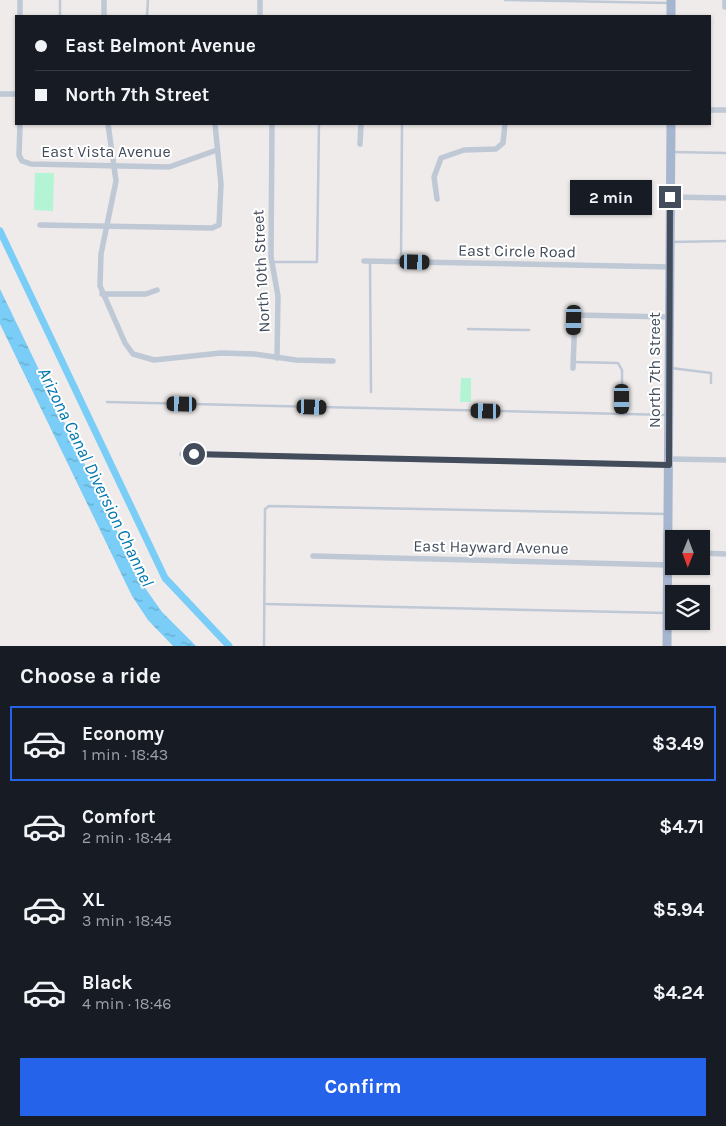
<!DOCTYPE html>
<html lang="en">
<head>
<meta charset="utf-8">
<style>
	:root { --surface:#171b24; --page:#20242c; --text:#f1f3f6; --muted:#9ea1a6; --line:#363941; --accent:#2563eb }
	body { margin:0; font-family:Karla,sans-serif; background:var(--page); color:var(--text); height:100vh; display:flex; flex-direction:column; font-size:19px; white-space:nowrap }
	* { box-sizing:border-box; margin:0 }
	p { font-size:16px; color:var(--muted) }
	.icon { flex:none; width:28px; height:28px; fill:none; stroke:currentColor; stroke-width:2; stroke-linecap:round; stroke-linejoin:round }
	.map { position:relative; height:646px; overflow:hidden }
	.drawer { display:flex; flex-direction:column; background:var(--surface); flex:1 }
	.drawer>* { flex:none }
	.hud { position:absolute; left:15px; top:15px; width:696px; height:110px; border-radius:0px; box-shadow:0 1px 4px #0004; display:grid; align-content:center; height:110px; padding:0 20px; background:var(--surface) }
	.needle { width:32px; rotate:181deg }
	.fabs { position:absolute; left:665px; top:530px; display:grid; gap:10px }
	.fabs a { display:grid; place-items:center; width:45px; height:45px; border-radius:0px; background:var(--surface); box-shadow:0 1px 4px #0004; font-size:25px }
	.end { position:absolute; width:22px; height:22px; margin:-11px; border:6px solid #424c5b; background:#fff; box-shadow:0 0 0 2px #fff }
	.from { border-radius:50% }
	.bubble { position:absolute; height:35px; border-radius:0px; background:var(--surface); box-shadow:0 1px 4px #0004; font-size:16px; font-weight:700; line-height:35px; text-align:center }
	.car { position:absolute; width:15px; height:30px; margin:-15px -8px; border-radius:6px; box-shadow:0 0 4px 1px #0007; background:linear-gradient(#222 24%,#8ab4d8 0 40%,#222 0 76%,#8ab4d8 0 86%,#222 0) }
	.hud b { display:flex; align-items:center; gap:18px; height:48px; font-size:19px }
	.hud b+b { border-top:1px solid var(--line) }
	.hud i { width:12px; height:12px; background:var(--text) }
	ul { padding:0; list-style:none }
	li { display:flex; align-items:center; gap:15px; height:75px; margin:0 10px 8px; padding:0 10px; border:2px solid transparent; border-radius:0px }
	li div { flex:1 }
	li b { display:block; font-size:19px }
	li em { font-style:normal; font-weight:700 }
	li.selected { border-color:var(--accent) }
	li>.icon { width:45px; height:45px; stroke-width:1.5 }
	h2 { padding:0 20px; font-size:22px; line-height:60px }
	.cta { display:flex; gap:10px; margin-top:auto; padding:10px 20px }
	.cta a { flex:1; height:58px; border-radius:0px; background:var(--accent); color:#fff; font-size:20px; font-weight:700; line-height:58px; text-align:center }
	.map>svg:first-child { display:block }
	.pitch { fill:#b2f4d3 }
	.water { fill:url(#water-ripples) }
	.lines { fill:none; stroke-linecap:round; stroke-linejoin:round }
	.canal { stroke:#79cdf6; stroke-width:7 }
	.lane { stroke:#bfc8d5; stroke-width:2.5 }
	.street { stroke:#bfc8d5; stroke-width:5.5 }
	.primary { stroke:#a7b6cf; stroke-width:9 }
	.route { stroke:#424c5b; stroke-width:6 }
	.labels { text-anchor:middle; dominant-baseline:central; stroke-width:4; stroke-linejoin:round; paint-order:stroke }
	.street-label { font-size:16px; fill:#424c5b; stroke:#fff }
	.water-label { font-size:18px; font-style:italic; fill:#0076af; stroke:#fff }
</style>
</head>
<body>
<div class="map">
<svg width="726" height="646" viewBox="0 0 726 646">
	<defs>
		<pattern id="water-ripples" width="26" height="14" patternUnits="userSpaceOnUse" patternTransform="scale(1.25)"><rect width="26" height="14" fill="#79cdf6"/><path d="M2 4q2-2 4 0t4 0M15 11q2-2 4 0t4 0" fill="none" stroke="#65a9ca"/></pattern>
	</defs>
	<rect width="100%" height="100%" fill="#efebeb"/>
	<g class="pitch">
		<polygon points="35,173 54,173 53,211 34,210"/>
		<polygon points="461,378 471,378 471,402 460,402"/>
	</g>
	<polygon class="water" points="0,289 143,585 162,612 196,646 173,646 148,620 132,596 0,324"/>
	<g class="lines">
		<polyline class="canal" points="0,231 165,578 229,646"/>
		<g class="lane">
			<polyline points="60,0 60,16"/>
			<polyline points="505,0 669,3"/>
			<polyline points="147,16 148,0"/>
			<polyline points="672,152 726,153"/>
			<polyline points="671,242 726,241"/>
			<polyline points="401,261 402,124"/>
			<polyline points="273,262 317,262 319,124"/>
			<polyline points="370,263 371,392"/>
			<polyline points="468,329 529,330"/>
			<polyline points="573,362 618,363 622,370 622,413"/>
			<polyline points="671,368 711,373 711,383"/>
			<polyline points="107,402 668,415"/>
			<polyline points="265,604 666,613"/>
			<polyline points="264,646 265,509 269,506 667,514"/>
		</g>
		<g class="street">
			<polyline points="20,0 20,16"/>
			<polyline points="104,0 104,16"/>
			<polyline points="725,7 725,0"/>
			<polyline points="260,16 260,0"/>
			<polyline points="0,94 16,94"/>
			<polyline points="710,110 726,110"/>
			<polyline points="20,124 19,155 22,161 31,164 169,167 217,150"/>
			<polyline points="108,124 116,181 101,254 100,286 125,343 133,354 154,360 221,353 254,354 296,360 333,361"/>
			<polyline points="272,124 271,257 278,296 277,358"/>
			<polyline points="360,144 361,124"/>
			<polyline points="671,197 726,198"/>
			<polyline points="437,199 434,177 441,158 464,150 496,149 503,143 505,124"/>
			<polyline points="40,225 212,228 219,225 221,184 215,124"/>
			<polyline points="364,261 670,267"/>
			<polyline points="102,294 146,294 157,290"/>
			<polyline points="573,368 575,315 670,317"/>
			<polyline points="182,454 669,465"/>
			<polyline points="669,459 726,460"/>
			<polyline points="701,553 726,554"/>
			<polyline points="313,556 668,565"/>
		</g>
		<g class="primary">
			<polyline points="671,0 671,16"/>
			<polyline points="667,646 671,124"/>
		</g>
	</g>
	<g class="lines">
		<polyline class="route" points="194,454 669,465 670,197"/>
	</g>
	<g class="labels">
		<g class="street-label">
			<text x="106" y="151">East Vista Avenue</text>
			<text transform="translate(517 251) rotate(1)">East Circle Road</text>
			<text transform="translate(261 271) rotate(-93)">North 10th Street</text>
			<text transform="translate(654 370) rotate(-90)">North 7th Street</text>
			<text transform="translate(491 547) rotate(1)">East Hayward Avenue</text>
		</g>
		<g class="water-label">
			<text transform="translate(96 477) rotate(64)">Arizona Canal Diversion Channel</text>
		</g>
	</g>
</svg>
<div class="fabs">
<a><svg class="needle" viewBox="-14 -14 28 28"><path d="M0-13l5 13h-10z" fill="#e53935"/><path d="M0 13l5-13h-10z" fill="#9ea1a6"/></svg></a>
<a><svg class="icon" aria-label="layers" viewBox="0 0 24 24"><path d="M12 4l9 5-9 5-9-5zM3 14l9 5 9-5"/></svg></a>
</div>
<i class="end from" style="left:194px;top:454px"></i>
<i class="end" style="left:670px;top:197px"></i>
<div class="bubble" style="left:570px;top:180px;width:82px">2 min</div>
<i class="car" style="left:415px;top:262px;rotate:91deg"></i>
<i class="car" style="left:574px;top:320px;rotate:181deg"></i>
<i class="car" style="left:622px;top:399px;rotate:180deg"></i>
<i class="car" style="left:182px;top:404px;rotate:271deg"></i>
<i class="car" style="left:312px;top:407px;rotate:92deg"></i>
<i class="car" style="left:486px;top:411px;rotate:271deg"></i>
<div class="hud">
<b><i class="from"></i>East Belmont Avenue</b>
<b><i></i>North 7th Street</b>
</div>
</div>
<section class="drawer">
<h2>Choose a ride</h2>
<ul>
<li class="selected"><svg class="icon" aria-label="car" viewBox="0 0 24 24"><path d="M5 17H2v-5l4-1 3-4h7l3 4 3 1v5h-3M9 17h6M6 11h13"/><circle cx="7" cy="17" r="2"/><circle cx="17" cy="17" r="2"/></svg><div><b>Economy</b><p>1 min · 18:43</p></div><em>$3.49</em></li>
<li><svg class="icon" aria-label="car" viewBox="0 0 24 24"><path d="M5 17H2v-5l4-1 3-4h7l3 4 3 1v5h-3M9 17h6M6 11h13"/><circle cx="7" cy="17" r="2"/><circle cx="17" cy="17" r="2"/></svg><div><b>Comfort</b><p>2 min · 18:44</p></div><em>$4.71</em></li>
<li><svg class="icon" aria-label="car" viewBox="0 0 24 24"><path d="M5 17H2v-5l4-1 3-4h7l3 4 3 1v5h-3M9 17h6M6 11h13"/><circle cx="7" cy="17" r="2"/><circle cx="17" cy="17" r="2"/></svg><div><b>XL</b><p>3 min · 18:45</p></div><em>$5.94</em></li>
<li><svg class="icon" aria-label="car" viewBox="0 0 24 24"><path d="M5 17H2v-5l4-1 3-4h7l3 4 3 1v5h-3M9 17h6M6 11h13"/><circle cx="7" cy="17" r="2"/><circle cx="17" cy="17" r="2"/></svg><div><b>Black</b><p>4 min · 18:46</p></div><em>$4.24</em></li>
</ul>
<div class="cta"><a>Confirm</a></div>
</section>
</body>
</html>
